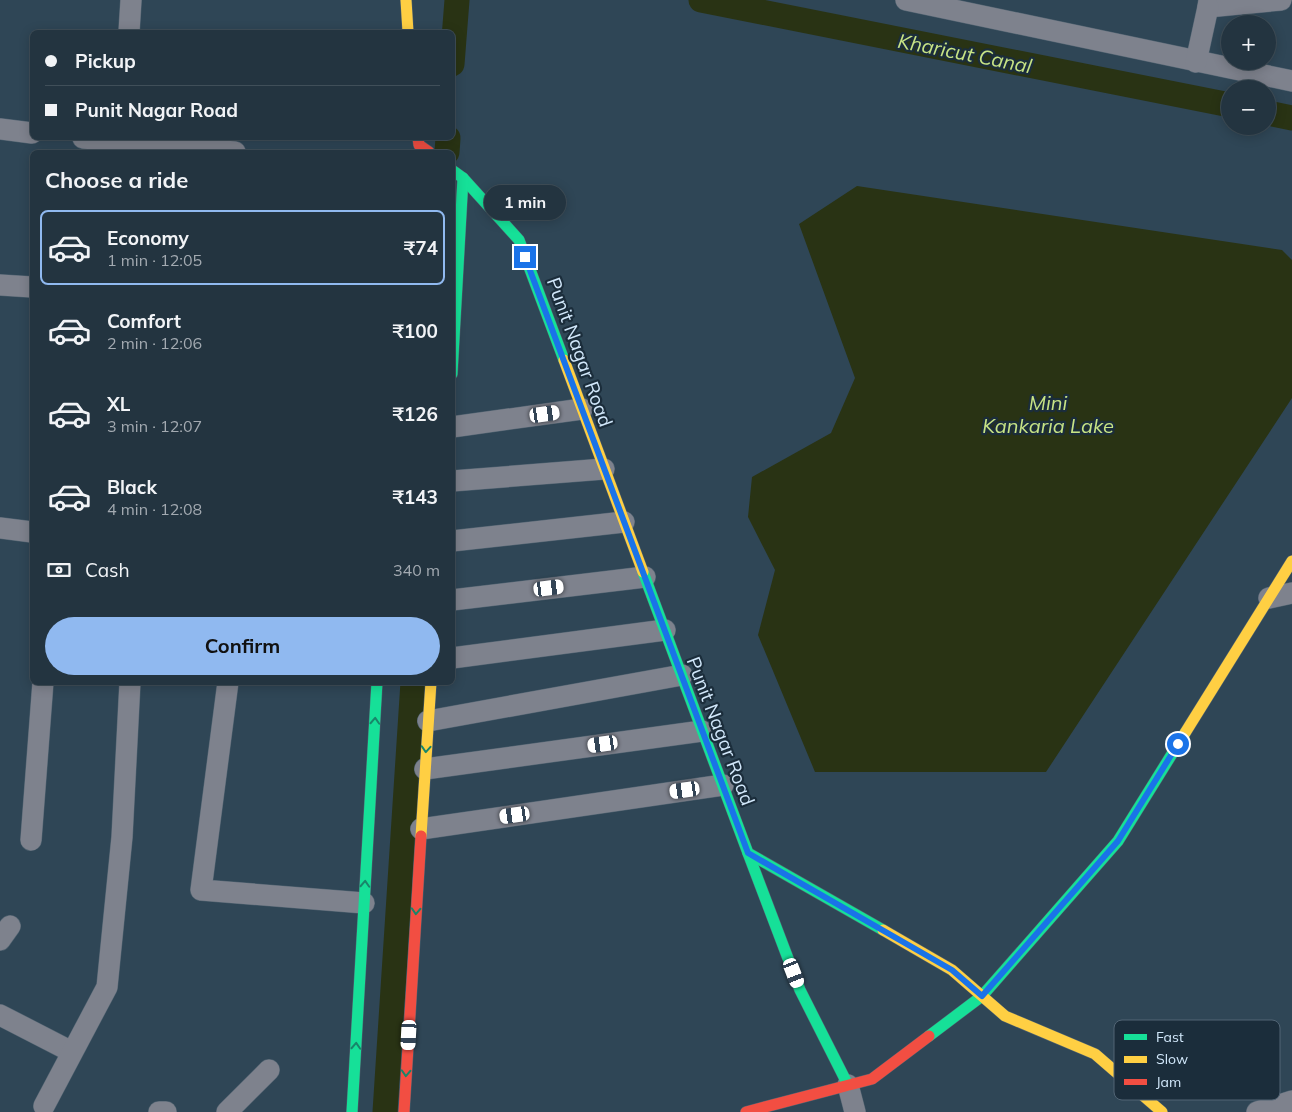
<!DOCTYPE html>
<html lang="en">
<head>
<meta charset="utf-8">
<style>
	:root { --surface:#233440; --page:#2b3c47; --text:#f1f3f6; --muted:#a3aab1; --line:#404f59; --accent:#90b9f0 }
	body { margin:0; font-family:Mulish,sans-serif; background:var(--page); color:var(--text); height:100vh; display:flex; flex-direction:column; font-size:19px; white-space:nowrap }
	* { box-sizing:border-box; margin:0 }
	p { font-size:16px; color:var(--muted) }
	.icon { flex:none; width:28px; height:28px; fill:none; stroke:currentColor; stroke-width:2; stroke-linecap:round; stroke-linejoin:round }
	.map { position:relative; flex:1; overflow:hidden }
	.details { position:absolute; left:30px; top:150px; width:425px; height:535px; display:flex; flex-direction:column; background:var(--surface); border-radius:8px; box-shadow:0 2px 12px #0003,0 0 0 1px var(--line) }
	.details>* { flex:none }
	.top-card { position:absolute; left:30px; top:30px; width:425px; height:110px; border-radius:8px; box-shadow:0 2px 12px #0003,0 0 0 1px var(--line); display:grid; align-content:center; height:110px; padding:0 15px; background:var(--surface) }
	.fabs { position:absolute; left:1221px; top:15px; display:grid; gap:10px }
	.fabs a { display:grid; place-items:center; width:55px; height:55px; border-radius:50%; background:var(--surface); box-shadow:0 2px 12px #0003,0 0 0 1px var(--line); font-size:25px }
	.end { position:absolute; width:22px; height:22px; margin:-11px; border:6px solid #1a73e8; background:#fff; box-shadow:0 0 0 2px #fff }
	.from { border-radius:50% }
	.bubble { position:absolute; height:35px; border-radius:18px; background:var(--surface); box-shadow:0 2px 12px #0003,0 0 0 1px var(--line); font-size:16px; font-weight:700; line-height:35px; text-align:center }
	.car { position:absolute; width:15px; height:30px; margin:-15px -8px; border-radius:6px; box-shadow:0 0 4px 1px #0007; background:linear-gradient(#fff 24%,#345 0 40%,#fff 0 76%,#345 0 86%,#fff 0) }
	.top-card b { display:flex; align-items:center; gap:18px; height:48px; font-size:19px }
	.top-card b+b { border-top:1px solid var(--line) }
	.top-card i { width:12px; height:12px; background:var(--text) }
	ul { padding:0; list-style:none }
	li { display:flex; align-items:center; gap:15px; height:75px; margin:0 10px 8px; padding:0 5px; border:2px solid transparent; border-radius:8px }
	li div { flex:1 }
	li b { display:block; font-size:19px }
	li em { font-style:normal; font-weight:700 }
	li.active { border-color:var(--accent) }
	li>.icon { width:45px; height:45px; stroke-width:1.5 }
	h2 { padding:0 15px; font-size:22px; line-height:60px }
	.pay { display:flex; align-items:center; gap:12px; height:55px; padding:0 15px; font-size:19px }
	.pay p { margin-inline-start:auto }
	.primary-button { display:flex; gap:10px; margin-top:auto; padding:10px 15px }
	.primary-button a { flex:1; height:58px; border-radius:30px; background:var(--accent); color:#111; font-size:20px; font-weight:700; line-height:58px; text-align:center }
	.map>svg:first-child { display:block }
	.water { fill:#293314 }
	.lines { fill:none; stroke-linecap:round; stroke-linejoin:round }
	.canal { stroke:#293314; stroke-width:25 }
	.street-casing { stroke:#506270; stroke-width:22 }
	.fast-casing { stroke:#506270; stroke-width:12 }
	.slow-casing { stroke:#506270; stroke-width:12 }
	.jam-casing { stroke:#506270; stroke-width:12 }
	.street { stroke:#7e828d; stroke-width:21 }
	.fast { stroke:#16e098; stroke-width:11 }
	.slow { stroke:#ffcf43; stroke-width:11 }
	.jam { stroke:#f24e42; stroke-width:11 }
	.oneway { stroke:#18866a }
	.route { stroke:#1a73e8; stroke-width:6 }
	.labels { text-anchor:middle; dominant-baseline:central; stroke-width:4.5; stroke-linejoin:round; paint-order:stroke }
	.street-label { font-size:19px; fill:#d2e8fb; stroke:#1b2d3b }
	.water-label { font-size:20px; font-style:italic; fill:#c8e485; stroke:#1b2d3b }
	.key { fill:#1b2d3b; stroke:#526575; stroke-width:1 }
	.key-label { font-size:14px; fill:#d2e8fb }
</style>
</head>
<body>
<div class="map">
<svg width="1292" height="1112" viewBox="0 0 1292 1112">
	<rect width="100%" height="100%" fill="#2f4656"/>
	<polygon class="water" points="857,186 1282,250 1292,260 1292,398 1046,772 815,772 758,635 775,570 748,517 752,477 831,433 855,378 799,224"/>
	<g class="lines">
		<g class="canal">
			<polyline points="701,0 1230,105"/>
			<polyline points="452,64 457,0"/>
			<polyline points="1268,113 1292,118"/>
			<polyline points="447,152 448,138"/>
			<polyline points="385,1112 413,682"/>
		</g>
		<defs>
			<g id="street">
				<polyline points="906,0 1292,81"/>
				<polyline points="1209,0 1208,7 1281,0"/>
				<polyline points="129,32 131,0"/>
				<polyline points="1196,62 1208,7"/>
				<polyline points="0,129 32,133"/>
				<polyline points="83,138 235,152"/>
				<polyline points="0,285 32,287"/>
				<polyline points="452,427 582,409"/>
				<polyline points="452,481 604,469"/>
				<polyline points="0,528 32,532"/>
				<polyline points="452,541 624,522"/>
				<polyline points="1269,598 1292,593"/>
				<polyline points="452,600 645,577"/>
				<polyline points="452,658 665,630"/>
				<polyline points="228,682 201,890 364,903"/>
				<polyline points="428,721 682,675"/>
				<polyline points="425,769 702,731"/>
				<polyline points="421,829 723,785"/>
				<polyline points="31,840 43,682"/>
				<polyline points="0,940 10,926"/>
				<polyline points="0,1015 72,1052"/>
				<polyline points="848,1085 855,1112"/>
				<polyline points="44,1106 107,987 122,837 130,682"/>
				<polyline points="159,1112 166,1112"/>
				<polyline points="227,1112 269,1070"/>
				<polyline points="1257,1112 1292,1101"/>
			</g>
			<g id="fast">
				<polyline points="452,170 463,178 519,240 564,360"/>
				<polyline points="452,374 463,178"/>
				<polyline points="643,572 748,853 883,930"/>
				<polyline points="748,853 800,990 848,1085"/>
				<polyline points="929,1036 982,996 1118,841 1185,733"/>
				<polyline points="352,1112 377,682"/>
			</g>
			<g id="slow">
				<polyline points="406,0 408,32"/>
				<polyline points="564,360 643,572"/>
				<polyline points="1185,733 1292,561"/>
				<polyline points="421,836 431,682"/>
				<polyline points="883,930 952,970 1005,1016 1095,1054 1162,1112"/>
			</g>
			<g id="jam">
				<polyline points="418,138 419,145 429,152"/>
				<polyline points="404,1112 421,836"/>
				<polyline points="746,1112 872,1079 929,1036"/>
			</g>
		</defs>
		<use href="#street" class="street-casing"/>
		<use href="#fast" class="fast-casing"/>
		<use href="#slow" class="slow-casing"/>
		<use href="#jam" class="jam-casing"/>
		<use href="#street" class="street"/>
		<use href="#fast" class="fast"/>
		<use href="#slow" class="slow"/>
		<use href="#jam" class="jam"/>
	</g>
	<defs><path id="oneway-chevron" d="M-2-3.5L2.5 0L-2 3.5" fill="none" stroke-width="1.6" stroke-linecap="round" stroke-linejoin="round" transform="scale(1.25)"/></defs>
	<g class="oneway">
		<use href="#oneway-chevron" transform="translate(375 721) rotate(-87)"/>
		<use href="#oneway-chevron" transform="translate(426 749) rotate(94)"/>
		<use href="#oneway-chevron" transform="translate(365 884) rotate(-87)"/>
		<use href="#oneway-chevron" transform="translate(416 911) rotate(93)"/>
		<use href="#oneway-chevron" transform="translate(356 1046) rotate(-87)"/>
		<use href="#oneway-chevron" transform="translate(406 1073) rotate(93)"/>
	</g>
	<g class="lines">
		<polyline class="route" points="525,257 748,853 952,970 982,996 1118,841 1178,744"/>
	</g>
	<g class="labels">
		<g class="street-label">
			<text transform="translate(580 352) rotate(70)">Punit Nagar Road</text>
			<text transform="translate(721 731) rotate(69)">Punit Nagar Road</text>
		</g>
		<g class="water-label">
			<text transform="translate(965 53) rotate(11)">Kharicut Canal</text>
			<text x="1048" y="402">Mini<tspan x="1048" dy="23">Kankaria Lake</tspan></text>
		</g>
	</g>
	<rect x="1114" y="1020" width="166" height="80" rx="8" class="key"/>
	<rect x="1124" y="1034" width="23" height="6" fill="#16e098"/>
	<rect x="1124" y="1056" width="23" height="7" fill="#ffcf43"/>
	<rect x="1124" y="1079" width="23" height="6" fill="#f24e42"/>
	<g class="key-label">
		<text x="1156" y="1042">Fast</text>
		<text x="1156" y="1064">Slow</text>
		<text x="1156" y="1087">Jam</text>
	</g>
</svg>
<div class="fabs">
<a>+</a>
<a>−</a>
</div>
<i class="end from" style="left:1178px;top:744px"></i>
<i class="end" style="left:525px;top:257px"></i>
<div class="bubble" style="left:484px;top:185px;width:82px">1 min</div>
<i class="car" style="left:545px;top:414px;rotate:82deg"></i>
<i class="car" style="left:549px;top:588px;rotate:83deg"></i>
<i class="car" style="left:603px;top:744px;rotate:262deg"></i>
<i class="car" style="left:685px;top:790px;rotate:262deg"></i>
<i class="car" style="left:515px;top:815px;rotate:262deg"></i>
<i class="car" style="left:794px;top:973px;rotate:159deg"></i>
<i class="car" style="left:409px;top:1035px;rotate:183deg"></i>
<div class="top-card">
<b><i class="from"></i>Pickup</b>
<b><i></i>Punit Nagar Road</b>
</div>
<section class="details">
<h2>Choose a ride</h2>
<ul>
<li class="active"><svg class="icon" aria-label="car" viewBox="0 0 24 24"><path d="M5 17H2v-5l4-1 3-4h7l3 4 3 1v5h-3M9 17h6M6 11h13"/><circle cx="7" cy="17" r="2"/><circle cx="17" cy="17" r="2"/></svg><div><b>Economy</b><p>1 min · 12:05</p></div><em>₹74</em></li>
<li><svg class="icon" aria-label="car" viewBox="0 0 24 24"><path d="M5 17H2v-5l4-1 3-4h7l3 4 3 1v5h-3M9 17h6M6 11h13"/><circle cx="7" cy="17" r="2"/><circle cx="17" cy="17" r="2"/></svg><div><b>Comfort</b><p>2 min · 12:06</p></div><em>₹100</em></li>
<li><svg class="icon" aria-label="car" viewBox="0 0 24 24"><path d="M5 17H2v-5l4-1 3-4h7l3 4 3 1v5h-3M9 17h6M6 11h13"/><circle cx="7" cy="17" r="2"/><circle cx="17" cy="17" r="2"/></svg><div><b>XL</b><p>3 min · 12:07</p></div><em>₹126</em></li>
<li><svg class="icon" aria-label="car" viewBox="0 0 24 24"><path d="M5 17H2v-5l4-1 3-4h7l3 4 3 1v5h-3M9 17h6M6 11h13"/><circle cx="7" cy="17" r="2"/><circle cx="17" cy="17" r="2"/></svg><div><b>Black</b><p>4 min · 12:08</p></div><em>₹143</em></li>
</ul>
<div class="pay"><svg class="icon" aria-label="cash" viewBox="0 0 24 24"><path d="M3 7h18v10H3z"/><circle cx="12" cy="12" r="2"/></svg>Cash<p>340 m</p></div>
<div class="primary-button"><a>Confirm</a></div>
</section>
</div>
</body>
</html>
